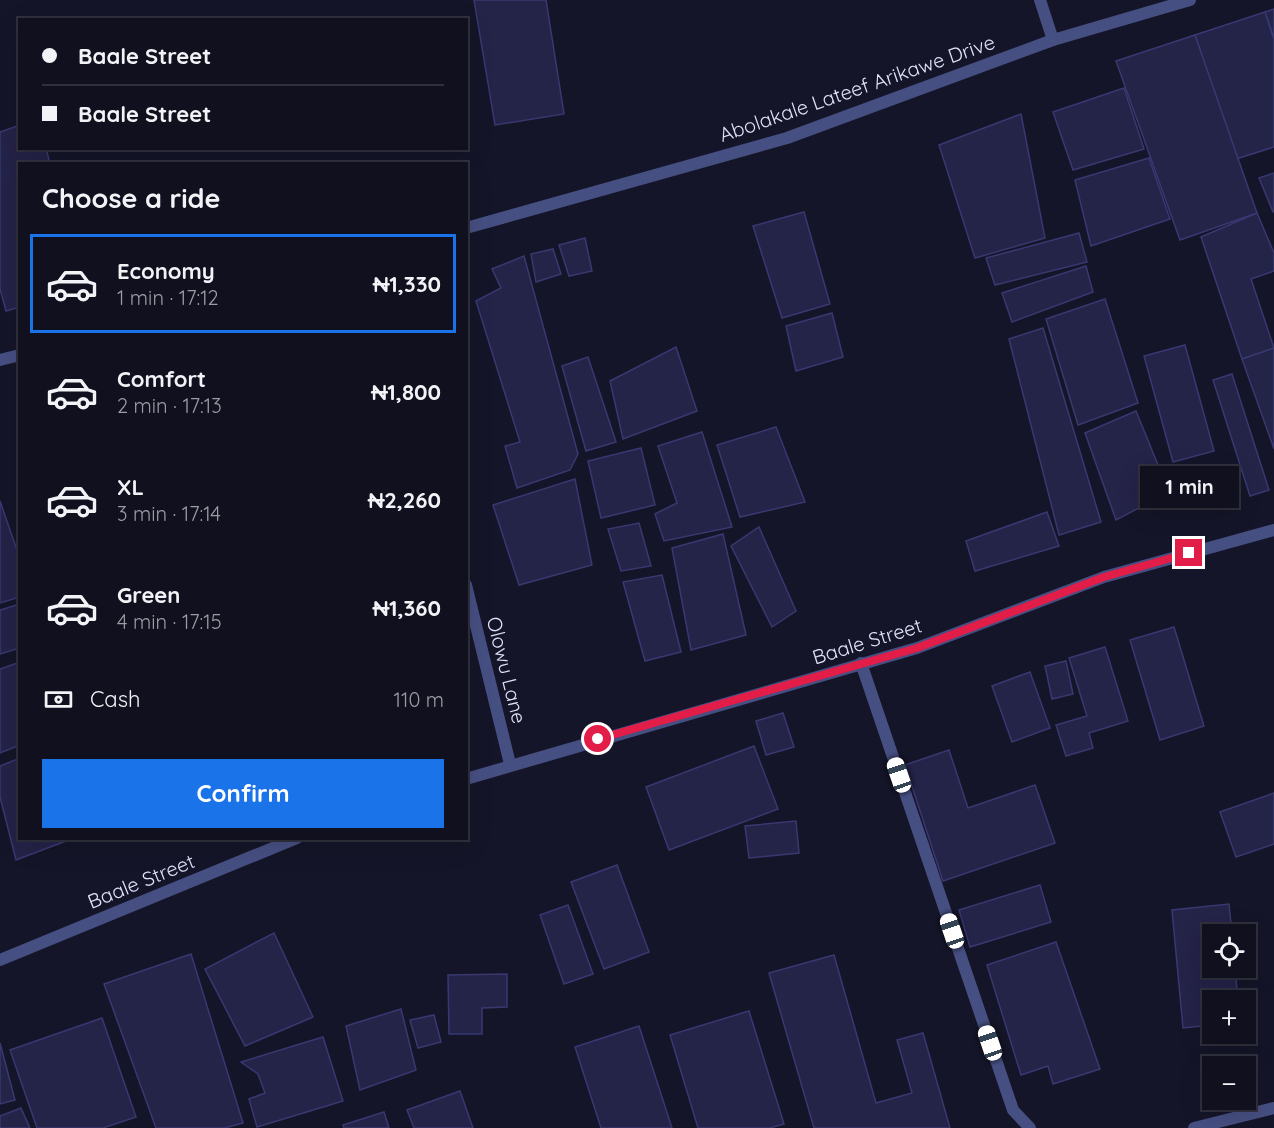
<!DOCTYPE html>
<html lang="en">
<head>
<meta charset="utf-8">
<style>
	:root { --surface:#10101f; --page:#191928; --text:#f1f3f6; --muted:#9c9da4; --line:#30303d; --accent:#1a73e8 }
	body { margin:0; font-family:Quicksand,sans-serif; background:var(--page); color:var(--text); height:100vh; display:flex; flex-direction:column; font-size:22px; white-space:nowrap }
	* { box-sizing:border-box; margin:0 }
	p { font-size:20px; color:var(--muted) }
	.icon { flex:none; width:33px; height:33px; fill:none; stroke:currentColor; stroke-width:2; stroke-linecap:round; stroke-linejoin:round }
	.map { position:relative; flex:1; overflow:hidden }
	.panel { position:absolute; left:18px; top:162px; width:450px; height:678px; display:flex; flex-direction:column; background:var(--surface); border-radius:0px; box-shadow:0 6px 24px #0002,0 0 0 2px var(--line) }
	.panel>* { flex:none }
	.top-card { position:absolute; left:18px; top:18px; width:450px; height:132px; border-radius:0px; box-shadow:0 6px 24px #0002,0 0 0 2px var(--line); display:grid; align-content:center; height:132px; padding:0 24px; background:var(--surface) }
	.tools { position:absolute; left:1202px; top:924px; display:grid; gap:12px }
	.tools a { display:grid; place-items:center; width:54px; height:54px; border-radius:0px; background:var(--surface); box-shadow:0 6px 24px #0002,0 0 0 2px var(--line); font-size:30px }
	.end { position:absolute; width:27px; height:27px; margin:-14px; border:8px solid #e11d48; background:#fff; box-shadow:0 0 0 3px #fff }
	.from { border-radius:50% }
	.bubble { position:absolute; height:42px; border-radius:0px; background:var(--surface); box-shadow:0 6px 24px #0002,0 0 0 2px var(--line); font-size:20px; font-weight:700; line-height:42px; text-align:center }
	.car { position:absolute; width:18px; height:36px; margin:-18px -9px; border-radius:8px; box-shadow:0 0 4px 2px #0007; background:linear-gradient(#fff 24%,#345 0 40%,#fff 0 76%,#345 0 86%,#fff 0) }
	.top-card b { display:flex; align-items:center; gap:21px; height:57px; font-size:22px }
	.top-card b+b { border-top:2px solid var(--line) }
	.top-card i { width:15px; height:15px; background:var(--text) }
	ul { padding:0; list-style:none }
	li { display:flex; align-items:center; gap:18px; height:99px; margin:0 12px 9px; padding:0 12px; border:3px solid transparent; border-radius:0px }
	li div { flex:1 }
	li b { display:block; font-size:22px }
	li em { font-style:normal; font-weight:700 }
	li.active { border-color:var(--accent) }
	li>.icon { width:54px; height:54px; stroke-width:1.5 }
	h2 { padding:0 24px; font-size:27px; line-height:72px }
	.pay { display:flex; align-items:center; gap:15px; height:66px; padding:0 24px; font-size:22px }
	.pay p { margin-inline-start:auto }
	.cta { display:flex; gap:12px; margin-top:auto; padding:12px 24px }
	.cta a { flex:1; height:69px; border-radius:0px; background:var(--accent); color:#fff; font-size:24px; font-weight:700; line-height:69px; text-align:center }
	.map>svg:first-child { display:block }
	.building { fill:#242348; stroke:#393871; stroke-width:1.5 }
	.lines { fill:none; stroke-linecap:round; stroke-linejoin:round }
	.street { stroke:#464f82; stroke-width:12 }
	.route { stroke:#e11d48; stroke-width:8 }
	.labels { text-anchor:middle; dominant-baseline:central; stroke-width:6; stroke-linejoin:round; paint-order:stroke }
	.street-label { font-size:20px; fill:#e1e3fb; stroke:#151529 }
</style>
</head>
<body>
<div class="map">
<svg width="1274" height="1128" viewBox="0 0 1274 1128">
	<rect width="100%" height="100%" fill="#151529"/>
	<g class="building">
		<polygon points="474,0 546,0 564,114 495,125"/>
		<polygon points="1274,9 1274,38 1265,12"/>
		<polygon points="1265,12 1274,40 1274,147 1236,159 1195,35"/>
		<polygon points="1195,35 1257,213 1180,240 1116,61"/>
		<polygon points="1124,88 1144,149 1073,170 1053,112"/>
		<polygon points="1021,114 1045,238 975,258 939,145"/>
		<polygon points="20,125 20,148 46,148 50,164 20,164 20,307 6,311 0,289 0,132"/>
		<polygon points="1149,158 1170,219 1091,246 1075,180"/>
		<polygon points="1274,173 1274,211 1273,212 1259,178"/>
		<polygon points="804,212 830,304 782,318 753,226"/>
		<polygon points="1257,213 1274,253 1274,271 1251,279 1274,348 1242,359 1201,237"/>
		<polygon points="1079,233 1087,262 995,285 986,258"/>
		<polygon points="585,238 592,271 569,276 559,245"/>
		<polygon points="553,249 561,274 536,282 531,254"/>
		<polygon points="524,256 578,454 570,470 517,488 505,446 520,442 476,301 501,288 492,269"/>
		<polygon points="1086,266 1093,292 1012,322 1002,293"/>
		<polygon points="1105,299 1138,403 1078,425 1046,319"/>
		<polygon points="832,313 843,357 796,371 786,326"/>
		<polygon points="1043,328 1101,522 1059,535 1009,339"/>
		<polygon points="1185,345 1214,451 1173,462 1144,356"/>
		<polygon points="676,347 697,411 623,439 610,381"/>
		<polygon points="1274,348 1274,449 1242,359"/>
		<polygon points="588,357 616,442 586,451 562,366"/>
		<polygon points="1232,374 1269,490 1250,496 1213,380"/>
		<polygon points="1136,411 1169,492 1116,520 1085,433"/>
		<polygon points="776,427 805,502 740,517 717,445"/>
		<polygon points="702,432 732,527 664,541 655,514 677,503 658,446"/>
		<polygon points="641,448 655,505 601,518 588,461"/>
		<polygon points="575,479 592,565 519,585 493,505"/>
		<polygon points="0,501 20,559 20,597 0,603"/>
		<polygon points="1047,512 1059,546 975,571 966,541"/>
		<polygon points="639,523 651,566 621,571 608,529"/>
		<polygon points="759,527 796,611 772,627 731,546"/>
		<polygon points="723,534 746,635 691,650 672,548"/>
		<polygon points="662,575 681,652 645,661 623,582"/>
		<polygon points="20,604 20,648 0,654 0,610"/>
		<polygon points="1174,627 1204,726 1160,740 1130,640"/>
		<polygon points="1105,647 1128,721 1089,733 1093,748 1066,756 1056,725 1087,716 1069,658"/>
		<polygon points="1066,661 1073,694 1052,699 1045,666"/>
		<polygon points="20,662 20,745 0,753 0,669"/>
		<polygon points="1030,672 1050,728 1012,742 992,686"/>
		<polygon points="783,713 794,747 766,755 756,721"/>
		<polygon points="754,746 778,809 669,850 646,787"/>
		<polygon points="949,750 968,808 1035,785 1055,843 943,881 905,765"/>
		<polygon points="20,758 20,838 74,838 16,860 0,797 0,766"/>
		<polygon points="1274,793 1274,844 1236,857 1220,812"/>
		<polygon points="796,821 799,853 749,858 745,826"/>
		<polygon points="617,865 649,952 604,969 571,882"/>
		<polygon points="1040,885 1051,922 970,947 959,910"/>
		<polygon points="1229,904 1232,934 1212,934 1212,968 1235,968 1238,1000 1212,1000 1212,1025 1183,1028 1172,910"/>
		<polygon points="568,905 593,974 564,984 540,915"/>
		<polygon points="274,933 313,1017 245,1046 205,969"/>
		<polygon points="1056,942 1100,1069 1053,1084 1048,1066 1021,1075 987,965"/>
		<polygon points="191,954 243,1123 225,1128 156,1128 104,984"/>
		<polygon points="834,955 876,1103 912,1093 897,1040 923,1033 950,1128 814,1128 769,973"/>
		<polygon points="507,974 507,1007 482,1008 482,1034 449,1034 448,975"/>
		<polygon points="401,1009 416,1070 360,1090 346,1026"/>
		<polygon points="749,1011 784,1124 770,1128 698,1128 670,1035"/>
		<polygon points="434,1015 441,1042 418,1048 410,1020"/>
		<polygon points="102,1018 136,1117 103,1128 37,1128 10,1050"/>
		<polygon points="639,1026 672,1128 601,1128 575,1047"/>
		<polygon points="323,1037 343,1101 257,1127 249,1099 265,1093 258,1074 241,1062"/>
		<polygon points="0,1043 15,1100 0,1104"/>
		<polygon points="460,1091 473,1128 414,1128 407,1110"/>
		<polygon points="21,1108 30,1128 0,1128 0,1116"/>
		<polygon points="384,1112 389,1128 344,1128 343,1125"/>
	</g>
	<g class="lines">
		<g class="street">
			<polyline points="1040,0 1053,40"/>
			<polyline points="466,228 787,138 1053,40 1190,0"/>
			<polyline points="0,360 20,355"/>
			<polyline points="466,585 510,764"/>
			<polyline points="861,663 1013,1110 1030,1128"/>
			<polyline points="466,779 917,648 1104,577 1274,530"/>
			<polyline points="0,960 297,838"/>
			<polyline points="1194,1128 1274,1108"/>
		</g>
	</g>
	<g class="lines">
		<polyline class="route" points="598,739 917,648 1104,577 1189,553"/>
	</g>
	<g class="labels">
		<g class="street-label">
			<text transform="translate(857 88) rotate(-19)">Abolakale Lateef Arikawe Drive</text>
			<text transform="translate(867 641) rotate(-17)">Baale Street</text>
			<text transform="translate(507 670) rotate(76)">Olowu Lane</text>
			<text transform="translate(141 881) rotate(-22)">Baale Street</text>
		</g>
	</g>
</svg>
<div class="tools">
<a><svg class="icon" aria-label="locate" viewBox="0 0 24 24"><circle cx="12" cy="12" r="6"/><path d="M12 2v4M12 18v4M2 12h4M18 12h4"/></svg></a>
<a>+</a>
<a>−</a>
</div>
<i class="end from" style="left:598px;top:739px"></i>
<i class="end" style="left:1189px;top:553px"></i>
<div class="bubble" style="left:1140px;top:466px;width:99px">1 min</div>
<i class="car" style="left:899px;top:775px;rotate:341deg"></i>
<i class="car" style="left:952px;top:931px;rotate:341deg"></i>
<i class="car" style="left:990px;top:1043px;rotate:341deg"></i>
<div class="top-card">
<b><i class="from"></i>Baale Street</b>
<b><i></i>Baale Street</b>
</div>
<section class="panel">
<h2>Choose a ride</h2>
<ul>
<li class="active"><svg class="icon" aria-label="car" viewBox="0 0 24 24"><path d="M5 17H2v-5l4-1 3-4h7l3 4 3 1v5h-3M9 17h6M6 11h13"/><circle cx="7" cy="17" r="2"/><circle cx="17" cy="17" r="2"/></svg><div><b>Economy</b><p>1 min · 17:12</p></div><em>₦1,330</em></li>
<li><svg class="icon" aria-label="car" viewBox="0 0 24 24"><path d="M5 17H2v-5l4-1 3-4h7l3 4 3 1v5h-3M9 17h6M6 11h13"/><circle cx="7" cy="17" r="2"/><circle cx="17" cy="17" r="2"/></svg><div><b>Comfort</b><p>2 min · 17:13</p></div><em>₦1,800</em></li>
<li><svg class="icon" aria-label="car" viewBox="0 0 24 24"><path d="M5 17H2v-5l4-1 3-4h7l3 4 3 1v5h-3M9 17h6M6 11h13"/><circle cx="7" cy="17" r="2"/><circle cx="17" cy="17" r="2"/></svg><div><b>XL</b><p>3 min · 17:14</p></div><em>₦2,260</em></li>
<li><svg class="icon" aria-label="car" viewBox="0 0 24 24"><path d="M5 17H2v-5l4-1 3-4h7l3 4 3 1v5h-3M9 17h6M6 11h13"/><circle cx="7" cy="17" r="2"/><circle cx="17" cy="17" r="2"/></svg><div><b>Green</b><p>4 min · 17:15</p></div><em>₦1,360</em></li>
</ul>
<div class="pay"><svg class="icon" aria-label="cash" viewBox="0 0 24 24"><path d="M3 7h18v10H3z"/><circle cx="12" cy="12" r="2"/></svg>Cash<p>110 m</p></div>
<div class="cta"><a>Confirm</a></div>
</section>
</div>
</body>
</html>
